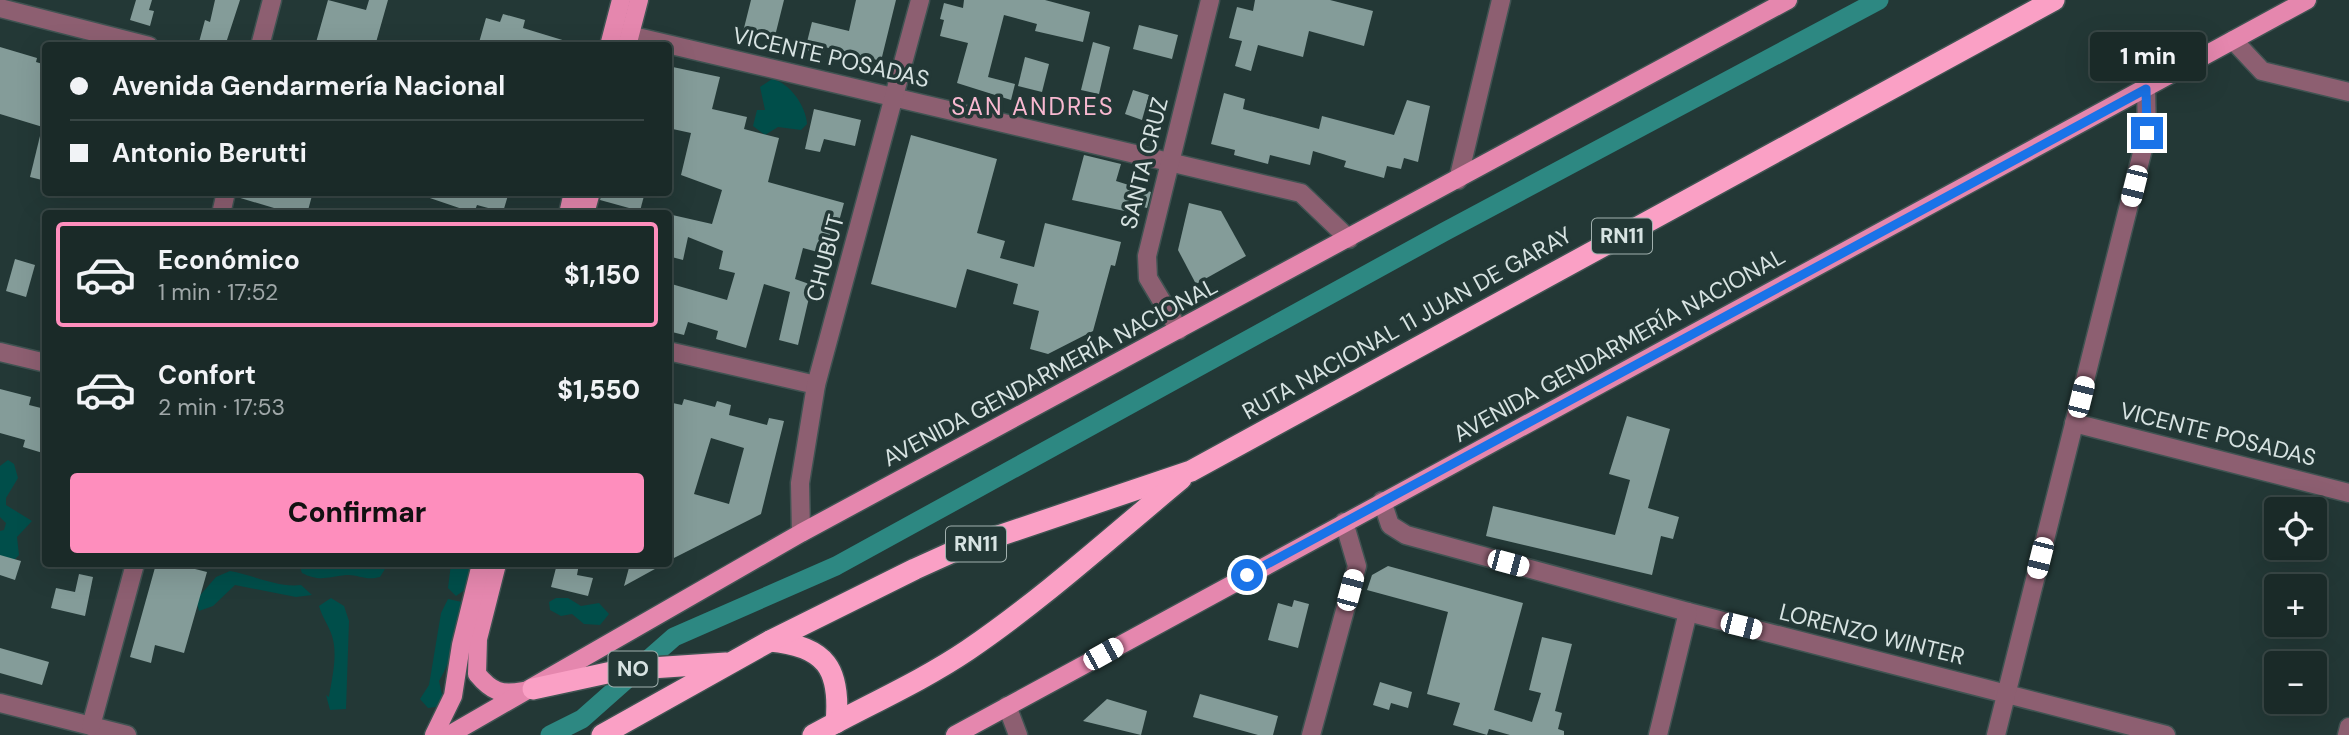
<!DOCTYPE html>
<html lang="es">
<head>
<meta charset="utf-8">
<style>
	:root { --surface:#1a2a28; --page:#273634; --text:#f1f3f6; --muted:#9fa7a8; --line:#384645; --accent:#fe8ebd }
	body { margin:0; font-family:"DM Sans",sans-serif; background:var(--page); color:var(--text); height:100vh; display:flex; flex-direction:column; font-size:26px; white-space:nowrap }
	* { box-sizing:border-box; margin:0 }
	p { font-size:23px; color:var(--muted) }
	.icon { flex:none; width:38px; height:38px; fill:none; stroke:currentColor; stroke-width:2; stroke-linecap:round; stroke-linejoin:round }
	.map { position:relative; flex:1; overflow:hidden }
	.panel { position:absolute; left:42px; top:210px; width:630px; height:357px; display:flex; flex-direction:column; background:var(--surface); border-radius:7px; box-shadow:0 7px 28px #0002,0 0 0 2px var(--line) }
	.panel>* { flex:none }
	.hud { position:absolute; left:42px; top:42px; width:630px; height:154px; border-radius:7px; box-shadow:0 7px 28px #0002,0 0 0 2px var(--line); display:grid; align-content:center; height:154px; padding:0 28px; background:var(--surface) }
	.controls { position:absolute; left:2264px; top:497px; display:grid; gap:14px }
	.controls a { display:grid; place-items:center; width:63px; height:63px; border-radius:7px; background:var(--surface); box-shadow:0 7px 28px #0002,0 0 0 2px var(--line); font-size:35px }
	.end { position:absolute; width:32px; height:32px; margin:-16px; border:9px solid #1a73e8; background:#fff; box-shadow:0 0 0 4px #fff }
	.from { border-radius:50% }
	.bubble { position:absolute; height:49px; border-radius:7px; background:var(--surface); box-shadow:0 7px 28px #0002,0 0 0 2px var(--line); font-size:23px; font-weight:800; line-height:49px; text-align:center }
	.car { position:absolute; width:21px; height:42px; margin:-21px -10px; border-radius:9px; box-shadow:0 0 5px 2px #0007; background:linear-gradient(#fff 24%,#345 0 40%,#fff 0 76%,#345 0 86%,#fff 0) }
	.hud b { display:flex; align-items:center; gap:24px; height:66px; font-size:26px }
	.hud b+b { border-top:2px solid var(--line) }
	.hud i { width:18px; height:18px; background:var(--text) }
	ul { padding:12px 0 0; list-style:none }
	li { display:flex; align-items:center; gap:21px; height:105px; margin:0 14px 10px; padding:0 14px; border:4px solid transparent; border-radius:7px }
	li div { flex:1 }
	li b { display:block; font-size:26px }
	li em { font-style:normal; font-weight:800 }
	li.selected { border-color:var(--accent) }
	li>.icon { width:63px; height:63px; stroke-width:1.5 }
	.cta { display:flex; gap:14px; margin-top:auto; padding:14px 28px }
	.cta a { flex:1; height:80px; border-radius:7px; background:var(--accent); color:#111; font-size:28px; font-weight:800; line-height:80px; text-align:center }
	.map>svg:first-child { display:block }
	.green { fill:#004e4a }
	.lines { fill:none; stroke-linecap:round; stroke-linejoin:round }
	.canal { stroke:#2d8882; stroke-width:19 }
	.building { fill:#849c99; fill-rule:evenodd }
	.minor-casing { stroke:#405352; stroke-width:21 }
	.major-casing { stroke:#405352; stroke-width:21 }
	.highway-casing { stroke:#405352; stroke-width:24 }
	.minor { stroke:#8d5f71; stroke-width:18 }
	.major { stroke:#e587ae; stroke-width:18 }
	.highway { stroke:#faa0c5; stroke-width:21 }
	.route { stroke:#1a73e8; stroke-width:9 }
	.labels { text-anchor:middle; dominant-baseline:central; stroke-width:7; stroke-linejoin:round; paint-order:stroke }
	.shield { fill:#233836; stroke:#a1b0ae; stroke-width:2 }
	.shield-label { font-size:21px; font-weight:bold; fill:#d7e3e2 }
	.street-label { font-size:23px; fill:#d7e3e2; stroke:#233836 }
	.neighbourhood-label { font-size:24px; letter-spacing:2px; fill:#f9b9d1; stroke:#233836 }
</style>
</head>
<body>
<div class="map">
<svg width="2349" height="735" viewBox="0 0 2349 735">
	<rect width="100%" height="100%" fill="#233836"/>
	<g class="green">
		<path d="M772,79C790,83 806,106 807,124L801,130L778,127L765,135L753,126L757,110H765L760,87Z"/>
		<polygon points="8,460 14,464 18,478 6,498 6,505 32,521 17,537 19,555 13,561 0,558 0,531 4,530 6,523 0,517 0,466"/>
		<path d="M299,564H388L380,577C365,581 358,574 346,575C328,577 319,582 302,573Z"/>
		<polygon points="451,564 471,564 469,587 456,596 448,588"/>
		<path d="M230,571C253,575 278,588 301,585L312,595L296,597L235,585L213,606L199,611L196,600L216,577Z"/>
		<path d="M331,598L344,606L349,621L346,709L330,710L326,695L329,697C332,678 338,655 332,636C329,626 322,617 319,606Z"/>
		<polygon points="556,598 568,598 581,606 599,603 609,614 600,625 584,624 572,614 561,616 550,610 549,602"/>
		<path d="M448,599L462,602C458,629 454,657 439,681L443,699L436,707L428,708L420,699L429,685L441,613Z"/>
	</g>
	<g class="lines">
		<g class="canal">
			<polyline points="649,659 674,637 836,566 1444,232 1879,0"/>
			<polyline points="550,735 582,719 626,680"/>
		</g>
	</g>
	<g class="building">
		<polygon points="136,0 152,0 149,10 154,11 150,26 130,20"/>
		<polygon points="215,0 240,0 225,46 199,42 205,20 210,22"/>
		<polygon points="328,0 366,10 369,0 388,0 375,46 315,46"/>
		<polygon points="751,0 784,0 774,40 743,32"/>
		<polygon points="856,0 896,0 881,61 825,47 823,54 805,50 812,22 849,31"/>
		<polygon points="964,0 1045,0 1090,12 1083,42 1035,31 1037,24 1004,15 988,77 1015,84 1011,100 957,83 968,43 940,36 944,20 940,19 944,3 963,8"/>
		<polygon points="1255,0 1330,0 1373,11 1364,46 1309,31 1303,57 1258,45 1251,71 1235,66 1242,41 1229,38 1237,7 1253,11"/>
		<polygon points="503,14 525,20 523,28 569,42 568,46 478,46 486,18 500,22"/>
		<polygon points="1139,25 1178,35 1172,59 1133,49"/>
		<polygon points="1093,42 1110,47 1099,94 1081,90"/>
		<polygon points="0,47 37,58 36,62 46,65 46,128 0,114"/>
		<polygon points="1025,57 1049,64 1042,92 1018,86"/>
		<polygon points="668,66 720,77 712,109 747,117 744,129 779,138 768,182 844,203 838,225 833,223 825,254 803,248 795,279 812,285 798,345 779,340 790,292 764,284 746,348 716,339 718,331 688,322 684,335 668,331 668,283 727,300 735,273 719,269 723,251 688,237 683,260 668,256 668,214 712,224 722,190 681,175 691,133 668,128"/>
		<polygon points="1133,90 1149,95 1142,120 1125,114"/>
		<polygon points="1224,93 1245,99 1243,109 1319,129 1322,116 1394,135 1407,100 1430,106 1418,162 1404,158 1401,169 1387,166 1384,178 1344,167 1346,161 1313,151 1310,165 1270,155 1268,164 1234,155 1235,150 1211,144"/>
		<polygon points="814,109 861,120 855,146 824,139 820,152 805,149"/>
		<polygon points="911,135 997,159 977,233 1005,241 1000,258 1034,267 1045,223 1121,242 1115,266 1111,265 1093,331 1048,354 1030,349 1039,311 1013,304 1018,284 967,269 956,308 871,284"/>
		<polygon points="40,136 46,136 46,181 30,177"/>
		<polygon points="1084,155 1121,164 1116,181 1151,192 1147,208 1136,205 1134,213 1072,200"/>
		<polygon points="237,192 313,192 307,214 294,214 237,197"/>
		<polygon points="421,192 509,192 503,212 477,205 474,213 421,195"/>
		<polygon points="602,192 645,192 640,211 600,200"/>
		<polygon points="1189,203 1221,211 1246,256 1196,284 1178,250"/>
		<polygon points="15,259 35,265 26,297 6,291"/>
		<polygon points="0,389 31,397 29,405 45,409 40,425 46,426 46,454 23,447 25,440 0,433"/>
		<path d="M684,399L715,407L717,401L731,405L729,415L767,425L769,418L784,421L761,514L668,561V402L682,405ZM711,438L744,448L729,504L694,494Z"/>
		<polygon points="1627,416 1670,429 1648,508 1679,517 1673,539 1661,536 1652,575 1486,536 1493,506 1615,535 1630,480 1609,474"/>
		<polygon points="0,555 21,561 15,580 0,575"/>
		<polygon points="156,564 175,564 207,572 184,653 155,645 151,663 130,657"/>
		<polygon points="557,564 579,564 577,575 593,578 588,596 551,587"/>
		<polygon points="630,564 664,564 624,586"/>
		<polygon points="1388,566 1523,603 1494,710 1532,722 1541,693 1529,690 1542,637 1572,644 1555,711 1562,713 1558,729 1564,731 1564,735 1510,735 1489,729 1487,735 1453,725 1460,703 1427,694 1448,612 1367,590 1372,575"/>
		<polygon points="79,574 93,577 85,616 51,608 56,588 75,592"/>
		<polygon points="1294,600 1309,604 1298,648 1268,640 1278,603 1292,607"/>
		<polygon points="0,648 49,662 42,685 0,673"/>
		<polygon points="1380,682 1412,692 1408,708 1391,703 1389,710 1373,705"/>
		<polygon points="1200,694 1278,716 1273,735 1258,735 1193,717"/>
		<polygon points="1107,699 1147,711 1141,735 1083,721"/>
	</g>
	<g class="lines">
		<defs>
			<g id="minor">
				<polyline points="0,8 149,46"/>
				<polyline points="616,32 1301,193 1349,239"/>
				<polyline points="2233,40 2262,71 2349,92"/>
				<polyline points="260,46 272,0"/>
				<polyline points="1458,180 1501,0"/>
				<polyline points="221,214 226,192"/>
				<polyline points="1179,330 1148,278 1147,256 1210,0"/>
				<polyline points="668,351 816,385"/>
				<polyline points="0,352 46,363"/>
				<polyline points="2074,423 2349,493"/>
				<polyline points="1382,501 1390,525 1406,535 1688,612 2166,735"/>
				<polyline points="801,533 800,483 816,385 920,0"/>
				<polyline points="0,703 127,735"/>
				<polyline points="1007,706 1018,735"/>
				<polyline points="91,726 135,564"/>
				<polyline points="1311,735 1357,566 1344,522"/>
				<polyline points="1658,735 1688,612"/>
				<polyline points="1996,735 2147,133 2146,89"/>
				<polyline points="2347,735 2349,727"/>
			</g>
			<g id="major">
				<polyline points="609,46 621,0"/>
				<polyline points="627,46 639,0"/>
				<polyline points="568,214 573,192"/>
				<polyline points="585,214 591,192"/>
				<path d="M497,564L478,639L477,674C492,692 501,695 523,691"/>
				<polyline points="434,735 453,696 461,645 481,564"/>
				<polyline points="449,735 801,533 1788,0"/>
				<polyline points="955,735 2307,0"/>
			</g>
			<g id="highway">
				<path d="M770,641C826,646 841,669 836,723"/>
				<polyline points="533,689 621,670 726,663"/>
				<polyline points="602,735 770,641 915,569 957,550 1191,471 2054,0"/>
				<path d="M813,735C865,706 919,683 968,650C1043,599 1111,537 1181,479"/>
			</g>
		</defs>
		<use href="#minor" class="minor-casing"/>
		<use href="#major" class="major-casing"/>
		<use href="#highway" class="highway-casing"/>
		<use href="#minor" class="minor"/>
		<use href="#major" class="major"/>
		<use href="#highway" class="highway"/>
	</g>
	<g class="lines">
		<polyline class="route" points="1247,575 2146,89 2147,133"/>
	</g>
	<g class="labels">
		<g class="shield">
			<rect x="1592" y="218.5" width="60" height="35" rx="5"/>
			<rect x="946" y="526.5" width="60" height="35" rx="5"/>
			<rect x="608.5" y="651.5" width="49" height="35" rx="5"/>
		</g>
		<g class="shield-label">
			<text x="1622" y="236">RN11</text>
			<text x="976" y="544">RN11</text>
			<text x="633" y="669">NO</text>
		</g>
		<g class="street-label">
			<text transform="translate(831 57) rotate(13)">VICENTE POSADAS</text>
			<text transform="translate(1144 163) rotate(-76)">SANTA CRUZ</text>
			<text transform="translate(825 258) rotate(-75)">CHUBUT</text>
			<text transform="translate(1407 323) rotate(-29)">RUTA NACIONAL 11 JUAN DE GARAY</text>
			<text transform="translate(1619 345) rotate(-29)">AVENIDA GENDARMERÍA NACIONAL</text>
			<text transform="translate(1050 372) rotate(-28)">AVENIDA GENDARMERÍA NACIONAL</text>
			<text transform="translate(2218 434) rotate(14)">VICENTE POSADAS</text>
			<text transform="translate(1872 634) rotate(14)">LORENZO WINTER</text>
		</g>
		<g class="neighbourhood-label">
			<text x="1033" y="106">SAN ANDRES</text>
		</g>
	</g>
</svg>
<div class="controls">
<a><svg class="icon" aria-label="locate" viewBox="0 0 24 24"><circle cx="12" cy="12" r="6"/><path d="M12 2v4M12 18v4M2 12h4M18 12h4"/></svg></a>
<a>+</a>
<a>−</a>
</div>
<i class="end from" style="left:1247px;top:575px"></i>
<i class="end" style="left:2147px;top:133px"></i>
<div class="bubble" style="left:2090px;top:32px;width:116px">1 min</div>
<i class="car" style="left:2134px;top:186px;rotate:194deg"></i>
<i class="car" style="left:2081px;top:397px;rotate:14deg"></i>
<i class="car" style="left:2040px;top:558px;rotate:194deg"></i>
<i class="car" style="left:1508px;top:563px;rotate:105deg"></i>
<i class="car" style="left:1350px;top:590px;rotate:15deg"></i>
<i class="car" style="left:1741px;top:626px;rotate:104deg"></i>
<i class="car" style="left:1103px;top:654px;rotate:61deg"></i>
<div class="hud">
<b><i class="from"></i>Avenida Gendarmería Nacional</b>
<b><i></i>Antonio Berutti</b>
</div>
<section class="panel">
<ul>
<li class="selected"><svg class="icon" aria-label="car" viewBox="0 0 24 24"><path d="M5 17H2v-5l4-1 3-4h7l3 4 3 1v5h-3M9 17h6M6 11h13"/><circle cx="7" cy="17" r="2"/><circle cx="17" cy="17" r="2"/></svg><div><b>Económico</b><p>1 min · 17:52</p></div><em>$1,150</em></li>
<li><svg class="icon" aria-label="car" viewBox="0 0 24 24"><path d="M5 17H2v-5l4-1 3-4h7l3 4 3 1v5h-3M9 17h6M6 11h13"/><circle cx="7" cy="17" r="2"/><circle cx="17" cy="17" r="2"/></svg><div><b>Confort</b><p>2 min · 17:53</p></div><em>$1,550</em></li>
</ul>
<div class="cta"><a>Confirmar</a></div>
</section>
</div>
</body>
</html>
